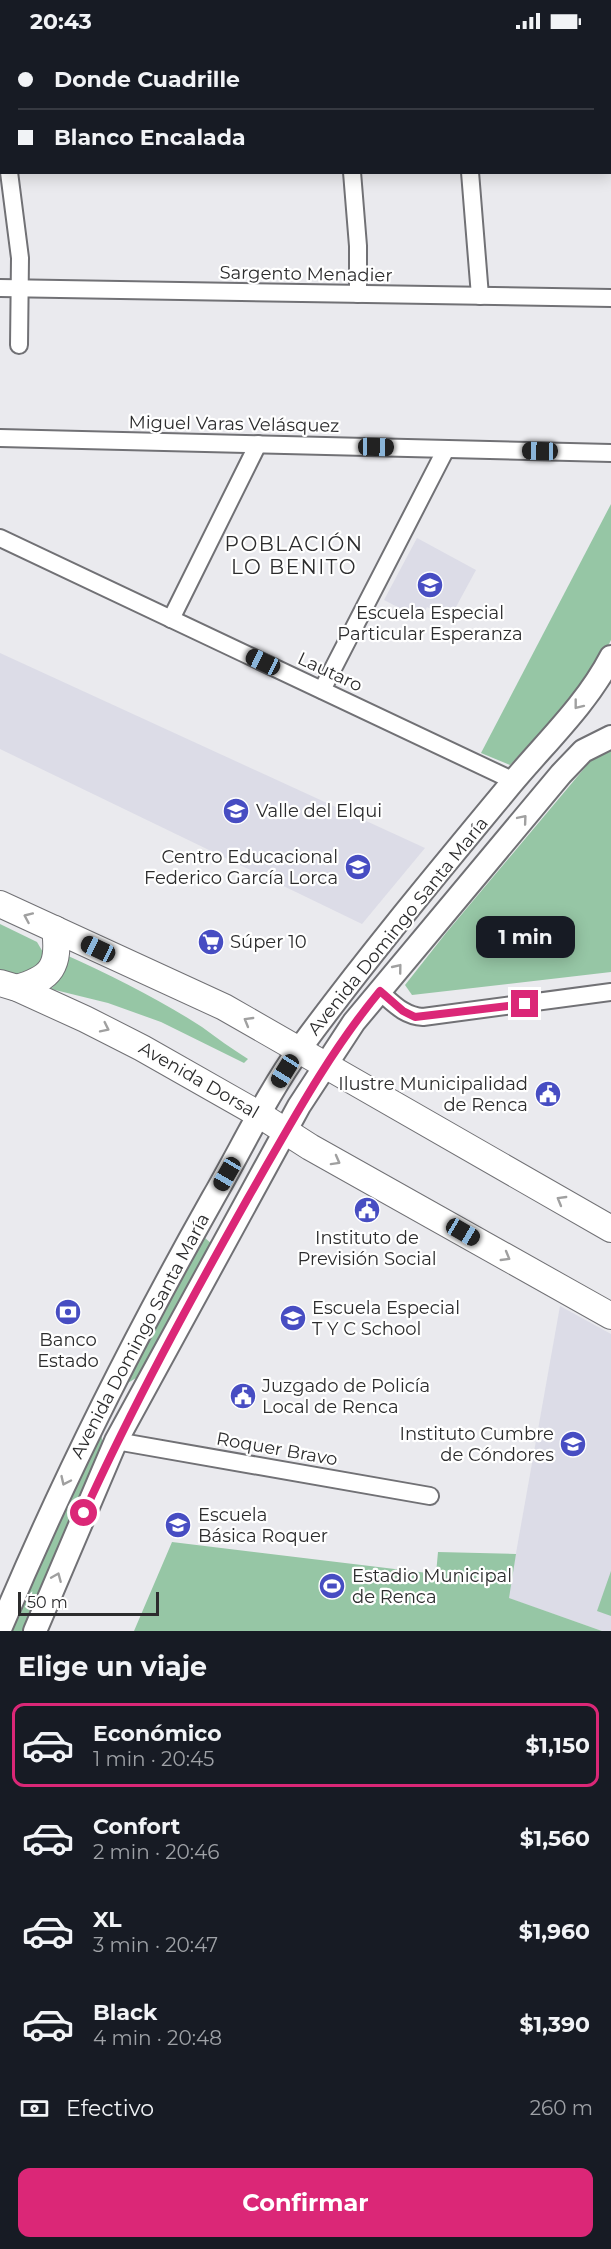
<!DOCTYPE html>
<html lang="es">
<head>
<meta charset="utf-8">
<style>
	:root { --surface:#171b24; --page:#242831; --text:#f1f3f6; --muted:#9ea1a6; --line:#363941; --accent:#db2777 }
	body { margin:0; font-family:Montserrat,sans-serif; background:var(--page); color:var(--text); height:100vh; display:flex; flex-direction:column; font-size:22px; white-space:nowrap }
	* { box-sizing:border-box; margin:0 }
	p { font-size:20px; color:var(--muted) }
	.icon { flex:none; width:33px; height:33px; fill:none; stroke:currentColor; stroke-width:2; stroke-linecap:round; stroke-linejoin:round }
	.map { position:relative; height:1589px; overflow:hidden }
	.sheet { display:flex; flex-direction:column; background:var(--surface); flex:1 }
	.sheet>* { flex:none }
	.hud { position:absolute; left:0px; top:0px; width:612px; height:132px; box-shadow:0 3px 15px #0003; display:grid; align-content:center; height:132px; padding:0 18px; background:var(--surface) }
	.scale { position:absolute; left:18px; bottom:15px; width:141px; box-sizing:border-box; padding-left:6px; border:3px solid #2c2c2d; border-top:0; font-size:16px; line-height:21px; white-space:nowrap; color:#2c2c2d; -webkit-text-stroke:4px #fff; paint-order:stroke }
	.end { position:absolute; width:27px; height:27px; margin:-14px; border:8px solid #db2777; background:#fff; box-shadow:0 0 0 3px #fff }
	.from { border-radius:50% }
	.bubble { position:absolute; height:42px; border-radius:12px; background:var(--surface); box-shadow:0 3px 15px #0003; font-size:20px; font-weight:700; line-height:42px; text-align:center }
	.car { position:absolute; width:18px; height:36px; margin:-18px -9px; border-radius:8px; box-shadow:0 0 4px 2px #0007; background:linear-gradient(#222 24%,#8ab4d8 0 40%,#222 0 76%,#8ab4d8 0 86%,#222 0) }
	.hud b { display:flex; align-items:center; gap:21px; height:57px; font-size:22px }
	.hud b+b { border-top:2px solid var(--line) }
	.hud i { width:15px; height:15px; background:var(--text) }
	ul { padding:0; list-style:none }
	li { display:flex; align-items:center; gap:18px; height:84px; margin:0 12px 9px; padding:0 6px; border:3px solid transparent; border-radius:12px }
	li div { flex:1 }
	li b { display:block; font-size:22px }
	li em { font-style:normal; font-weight:700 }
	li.on { border-color:var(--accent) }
	li>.icon { width:54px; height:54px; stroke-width:1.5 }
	h2 { padding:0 18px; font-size:27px; line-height:72px }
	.pay { display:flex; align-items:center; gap:15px; height:66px; padding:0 18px; font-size:22px }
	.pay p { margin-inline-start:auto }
	.button { display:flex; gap:12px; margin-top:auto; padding:12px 18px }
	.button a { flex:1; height:69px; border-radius:12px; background:var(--accent); color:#fff; font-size:24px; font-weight:700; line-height:69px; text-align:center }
	.status { display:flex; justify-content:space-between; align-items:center; height:42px; padding:0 30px; background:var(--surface); direction:ltr }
	.status svg { height:16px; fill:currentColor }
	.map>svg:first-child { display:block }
	.built { fill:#dcdce7 }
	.green { fill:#96c6a5 }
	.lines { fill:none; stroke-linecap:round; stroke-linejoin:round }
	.minor-casing { stroke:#717175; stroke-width:20 }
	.secondary-casing { stroke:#717175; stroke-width:26 }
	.primary-casing { stroke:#717175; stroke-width:28 }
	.minor { stroke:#fff; stroke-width:16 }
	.secondary { stroke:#fff; stroke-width:22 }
	.primary { stroke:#fff; stroke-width:26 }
	.oneway { stroke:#a0a0a0 }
	.route { stroke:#db2777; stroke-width:8 }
	.labels { text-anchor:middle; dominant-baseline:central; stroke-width:4.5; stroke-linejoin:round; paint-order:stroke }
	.street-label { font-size:18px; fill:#2c2c2d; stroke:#fff }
	.poi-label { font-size:18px; fill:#2c2c2d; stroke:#fff; text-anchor:start }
	.neighbourhood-label { font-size:20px; letter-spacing:1.5px; fill:#2c2c2d; stroke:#fff }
</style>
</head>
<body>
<div class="status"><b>20:43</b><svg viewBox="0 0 49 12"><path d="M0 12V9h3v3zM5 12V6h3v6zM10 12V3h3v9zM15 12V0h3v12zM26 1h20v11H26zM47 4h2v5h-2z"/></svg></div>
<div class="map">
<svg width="611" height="1589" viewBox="0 0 611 1589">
	<rect width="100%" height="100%" fill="#eaeaee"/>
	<g class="built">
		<polygon points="417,496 476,528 450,576 427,565 421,577 384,558"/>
		<polygon points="0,611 425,806 362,882 0,707"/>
		<polygon points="560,1264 611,1292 611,1589 602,1589 508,1556"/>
	</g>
	<g class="green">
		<polygon points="611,462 611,598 595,630 510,723 481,711"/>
		<polygon points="611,702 611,930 412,953 405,943 446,891 603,704"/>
		<polygon points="0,882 37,900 44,912 39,929 27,934 0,932"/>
		<path d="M66,913C112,934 159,957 202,985C217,996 232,1007 248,1017L244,1021L161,980L108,961L51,947C60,937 65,926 66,913Z"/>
		<polygon points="205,1196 212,1202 143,1332 126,1342 101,1390 103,1405 25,1589 11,1589 68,1452 126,1337"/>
		<polygon points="172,1500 436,1532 438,1510 516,1512 509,1556 602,1589 134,1589"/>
		<polygon points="611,1529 611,1574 597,1569"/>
	</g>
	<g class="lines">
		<defs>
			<g id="minor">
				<polyline points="328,0 329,2"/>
				<polyline points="448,0 448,2"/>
				<polyline points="610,8 611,8"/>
				<polyline points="0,93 2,99"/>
				<polyline points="9,130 20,216 19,303"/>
				<polyline points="352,130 358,204 358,252"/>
				<polyline points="470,130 480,254"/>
				<polyline points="0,246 611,256"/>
				<polyline points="0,396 611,411"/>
				<polyline points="0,496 514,739"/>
				<polyline points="171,577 258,402"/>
				<polyline points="322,648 446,407"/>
				<path d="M379,949C393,961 404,974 423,975L611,950"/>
				<polyline points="116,1399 430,1454"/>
			</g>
			<g id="secondary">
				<path d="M0,1587C62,1439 134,1296 213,1156C242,1106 267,1052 301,1005C367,915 439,829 511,742C545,701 586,663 611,615"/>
				<polyline points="35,1589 116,1399 299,1064 354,980 561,732 583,709 611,695"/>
			</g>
			<g id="primary">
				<polyline points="0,862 224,965 611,1187"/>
				<polyline points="0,941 17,946 85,977 142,1006 260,1073 310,1105 611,1274"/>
				<path d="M17,946C52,936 60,924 55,887"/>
			</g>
		</defs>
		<use href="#minor" class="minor-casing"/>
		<use href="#secondary" class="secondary-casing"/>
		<use href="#primary" class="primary-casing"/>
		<use href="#minor" class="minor"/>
		<use href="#secondary" class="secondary"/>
		<use href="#primary" class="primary"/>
	</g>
	<defs><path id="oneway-chevron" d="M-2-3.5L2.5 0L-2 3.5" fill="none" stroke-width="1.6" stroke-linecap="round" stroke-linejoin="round" transform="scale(1.5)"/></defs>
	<g class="oneway">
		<use href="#oneway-chevron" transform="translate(578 663) rotate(128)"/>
		<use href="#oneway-chevron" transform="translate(523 777) rotate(-50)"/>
		<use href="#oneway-chevron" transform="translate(28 875) rotate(-156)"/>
		<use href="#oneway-chevron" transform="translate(398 926) rotate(-51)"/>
		<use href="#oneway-chevron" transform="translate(248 979) rotate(-150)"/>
		<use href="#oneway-chevron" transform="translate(105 986) rotate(26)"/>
		<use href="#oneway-chevron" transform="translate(336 1119) rotate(29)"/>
		<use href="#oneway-chevron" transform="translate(561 1158) rotate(-150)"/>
		<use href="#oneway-chevron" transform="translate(506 1215) rotate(30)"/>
		<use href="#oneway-chevron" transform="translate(65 1439) rotate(115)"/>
		<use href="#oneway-chevron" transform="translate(57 1535) rotate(-67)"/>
	</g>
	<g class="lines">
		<path class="route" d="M84,1471C133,1363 190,1259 248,1156C289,1085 327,1013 380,949L403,969L415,975L525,962"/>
	</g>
	<defs>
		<symbol id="school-disc" viewBox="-11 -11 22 22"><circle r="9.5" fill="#474dc2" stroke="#fff"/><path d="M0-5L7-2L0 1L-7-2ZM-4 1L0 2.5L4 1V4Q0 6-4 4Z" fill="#fff"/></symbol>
		<symbol id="supermarket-disc" viewBox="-11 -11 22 22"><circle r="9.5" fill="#474dc2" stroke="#fff"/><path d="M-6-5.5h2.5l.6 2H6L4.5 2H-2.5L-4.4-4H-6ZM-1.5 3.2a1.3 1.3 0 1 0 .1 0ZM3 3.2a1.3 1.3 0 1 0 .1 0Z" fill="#fff"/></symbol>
		<symbol id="civic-disc" viewBox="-11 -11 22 22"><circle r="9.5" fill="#474dc2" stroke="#fff"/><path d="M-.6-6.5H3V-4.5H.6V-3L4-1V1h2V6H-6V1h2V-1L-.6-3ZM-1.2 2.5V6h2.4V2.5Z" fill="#fff"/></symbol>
		<symbol id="bank-disc" viewBox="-11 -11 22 22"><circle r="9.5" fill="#474dc2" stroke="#fff"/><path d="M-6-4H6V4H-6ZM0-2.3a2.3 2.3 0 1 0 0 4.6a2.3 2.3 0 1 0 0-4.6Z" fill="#fff"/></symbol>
		<symbol id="stadium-disc" viewBox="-11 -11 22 22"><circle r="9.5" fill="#474dc2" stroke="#fff"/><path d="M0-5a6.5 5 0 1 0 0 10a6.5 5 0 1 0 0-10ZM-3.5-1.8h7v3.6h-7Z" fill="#fff"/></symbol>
	</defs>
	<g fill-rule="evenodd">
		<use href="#school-disc" x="415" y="528" width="30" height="30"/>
		<use href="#school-disc" x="221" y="754" width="30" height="30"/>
		<use href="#school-disc" x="343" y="810" width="30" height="30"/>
		<use href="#supermarket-disc" x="196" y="885" width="30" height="30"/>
		<use href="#civic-disc" x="533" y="1037" width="30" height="30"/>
		<use href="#civic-disc" x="352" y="1153" width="30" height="30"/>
		<use href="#bank-disc" x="53" y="1255" width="30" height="30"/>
		<use href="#school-disc" x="278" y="1261" width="30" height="30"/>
		<use href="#civic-disc" x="228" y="1339" width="30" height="30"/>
		<use href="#school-disc" x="558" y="1387" width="30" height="30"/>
		<use href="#school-disc" x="163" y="1468" width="30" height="30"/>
		<use href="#stadium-disc" x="317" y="1529" width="30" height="30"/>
	</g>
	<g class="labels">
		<g class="street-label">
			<text transform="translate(306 232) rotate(1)">Sargento Menadier</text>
			<text transform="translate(234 382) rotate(1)">Miguel Varas Velásquez</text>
			<text transform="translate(330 630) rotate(25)">Lautaro</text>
			<text transform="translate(398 884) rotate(-51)">Avenida Domingo Santa María</text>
			<text transform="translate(199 1038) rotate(30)">Avenida Dorsal</text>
			<text transform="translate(140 1294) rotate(-62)">Avenida Domingo Santa María</text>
			<text transform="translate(277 1407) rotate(10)">Roquer Bravo</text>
		</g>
		<g class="poi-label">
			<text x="430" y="571" text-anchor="middle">Escuela Especial<tspan x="430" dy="21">Particular Esperanza</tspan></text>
			<text x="256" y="769">Valle del Elqui</text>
			<text x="338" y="815" text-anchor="end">Centro Educacional<tspan x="338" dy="21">Federico García Lorca</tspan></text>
			<text x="230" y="900">Súper 10</text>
			<text x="528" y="1042" text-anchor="end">Ilustre Municipalidad<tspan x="528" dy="21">de Renca</tspan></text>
			<text x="367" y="1196" text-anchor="middle">Instituto de<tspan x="367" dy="21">Previsión Social</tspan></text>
			<text x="312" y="1266">Escuela Especial<tspan x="312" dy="21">T Y C School</tspan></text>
			<text x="68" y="1298" text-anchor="middle">Banco<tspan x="68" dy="21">Estado</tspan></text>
			<text x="262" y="1344">Juzgado de Policía<tspan x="262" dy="21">Local de Renca</tspan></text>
			<text x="554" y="1392" text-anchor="end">Instituto Cumbre<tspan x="554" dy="21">de Cóndores</tspan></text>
			<text x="198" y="1473">Escuela<tspan x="198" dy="21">Básica Roquer</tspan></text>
			<text x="352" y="1534">Estadio Municipal<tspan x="352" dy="21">de Renca</tspan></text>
		</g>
		<g class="neighbourhood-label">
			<text x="294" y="502">POBLACIÓN<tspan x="294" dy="23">LO BENITO</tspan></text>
		</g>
	</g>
</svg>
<div class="scale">50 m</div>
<i class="end from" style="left:84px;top:1471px"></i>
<i class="end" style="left:525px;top:962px"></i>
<div class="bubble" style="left:476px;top:874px;width:99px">1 min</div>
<i class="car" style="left:376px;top:405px;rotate:91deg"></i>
<i class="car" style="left:540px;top:409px;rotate:271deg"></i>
<i class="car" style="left:263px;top:620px;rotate:295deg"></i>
<i class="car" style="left:98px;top:907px;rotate:295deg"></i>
<i class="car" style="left:285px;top:1029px;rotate:212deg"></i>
<i class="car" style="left:227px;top:1132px;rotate:210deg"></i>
<i class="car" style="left:463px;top:1190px;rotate:120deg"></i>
<div class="hud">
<b><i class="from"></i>Donde Cuadrille</b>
<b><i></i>Blanco Encalada</b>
</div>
</div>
<section class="sheet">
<h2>Elige un viaje</h2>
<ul>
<li class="on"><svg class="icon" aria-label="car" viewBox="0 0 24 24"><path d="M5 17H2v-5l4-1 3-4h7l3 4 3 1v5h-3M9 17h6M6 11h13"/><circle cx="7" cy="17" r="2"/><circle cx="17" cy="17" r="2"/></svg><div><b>Económico</b><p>1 min · 20:45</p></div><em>$1,150</em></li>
<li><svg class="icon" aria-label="car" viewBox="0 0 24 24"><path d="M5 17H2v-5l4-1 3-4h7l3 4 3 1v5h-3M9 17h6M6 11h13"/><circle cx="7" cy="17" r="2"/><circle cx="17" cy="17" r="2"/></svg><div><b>Confort</b><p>2 min · 20:46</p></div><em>$1,560</em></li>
<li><svg class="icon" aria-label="car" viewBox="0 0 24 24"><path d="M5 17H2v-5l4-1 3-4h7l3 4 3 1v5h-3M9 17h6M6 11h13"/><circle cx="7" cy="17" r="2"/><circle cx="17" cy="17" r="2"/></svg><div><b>XL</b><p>3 min · 20:47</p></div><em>$1,960</em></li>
<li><svg class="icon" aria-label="car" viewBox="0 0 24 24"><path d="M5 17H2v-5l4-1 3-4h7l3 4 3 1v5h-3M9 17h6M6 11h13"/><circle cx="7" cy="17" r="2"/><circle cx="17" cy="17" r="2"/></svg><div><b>Black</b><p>4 min · 20:48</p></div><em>$1,390</em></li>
</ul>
<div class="pay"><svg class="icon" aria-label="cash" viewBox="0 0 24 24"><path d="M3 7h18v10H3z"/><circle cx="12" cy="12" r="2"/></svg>Efectivo<p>260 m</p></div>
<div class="button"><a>Confirmar</a></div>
</section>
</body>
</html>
